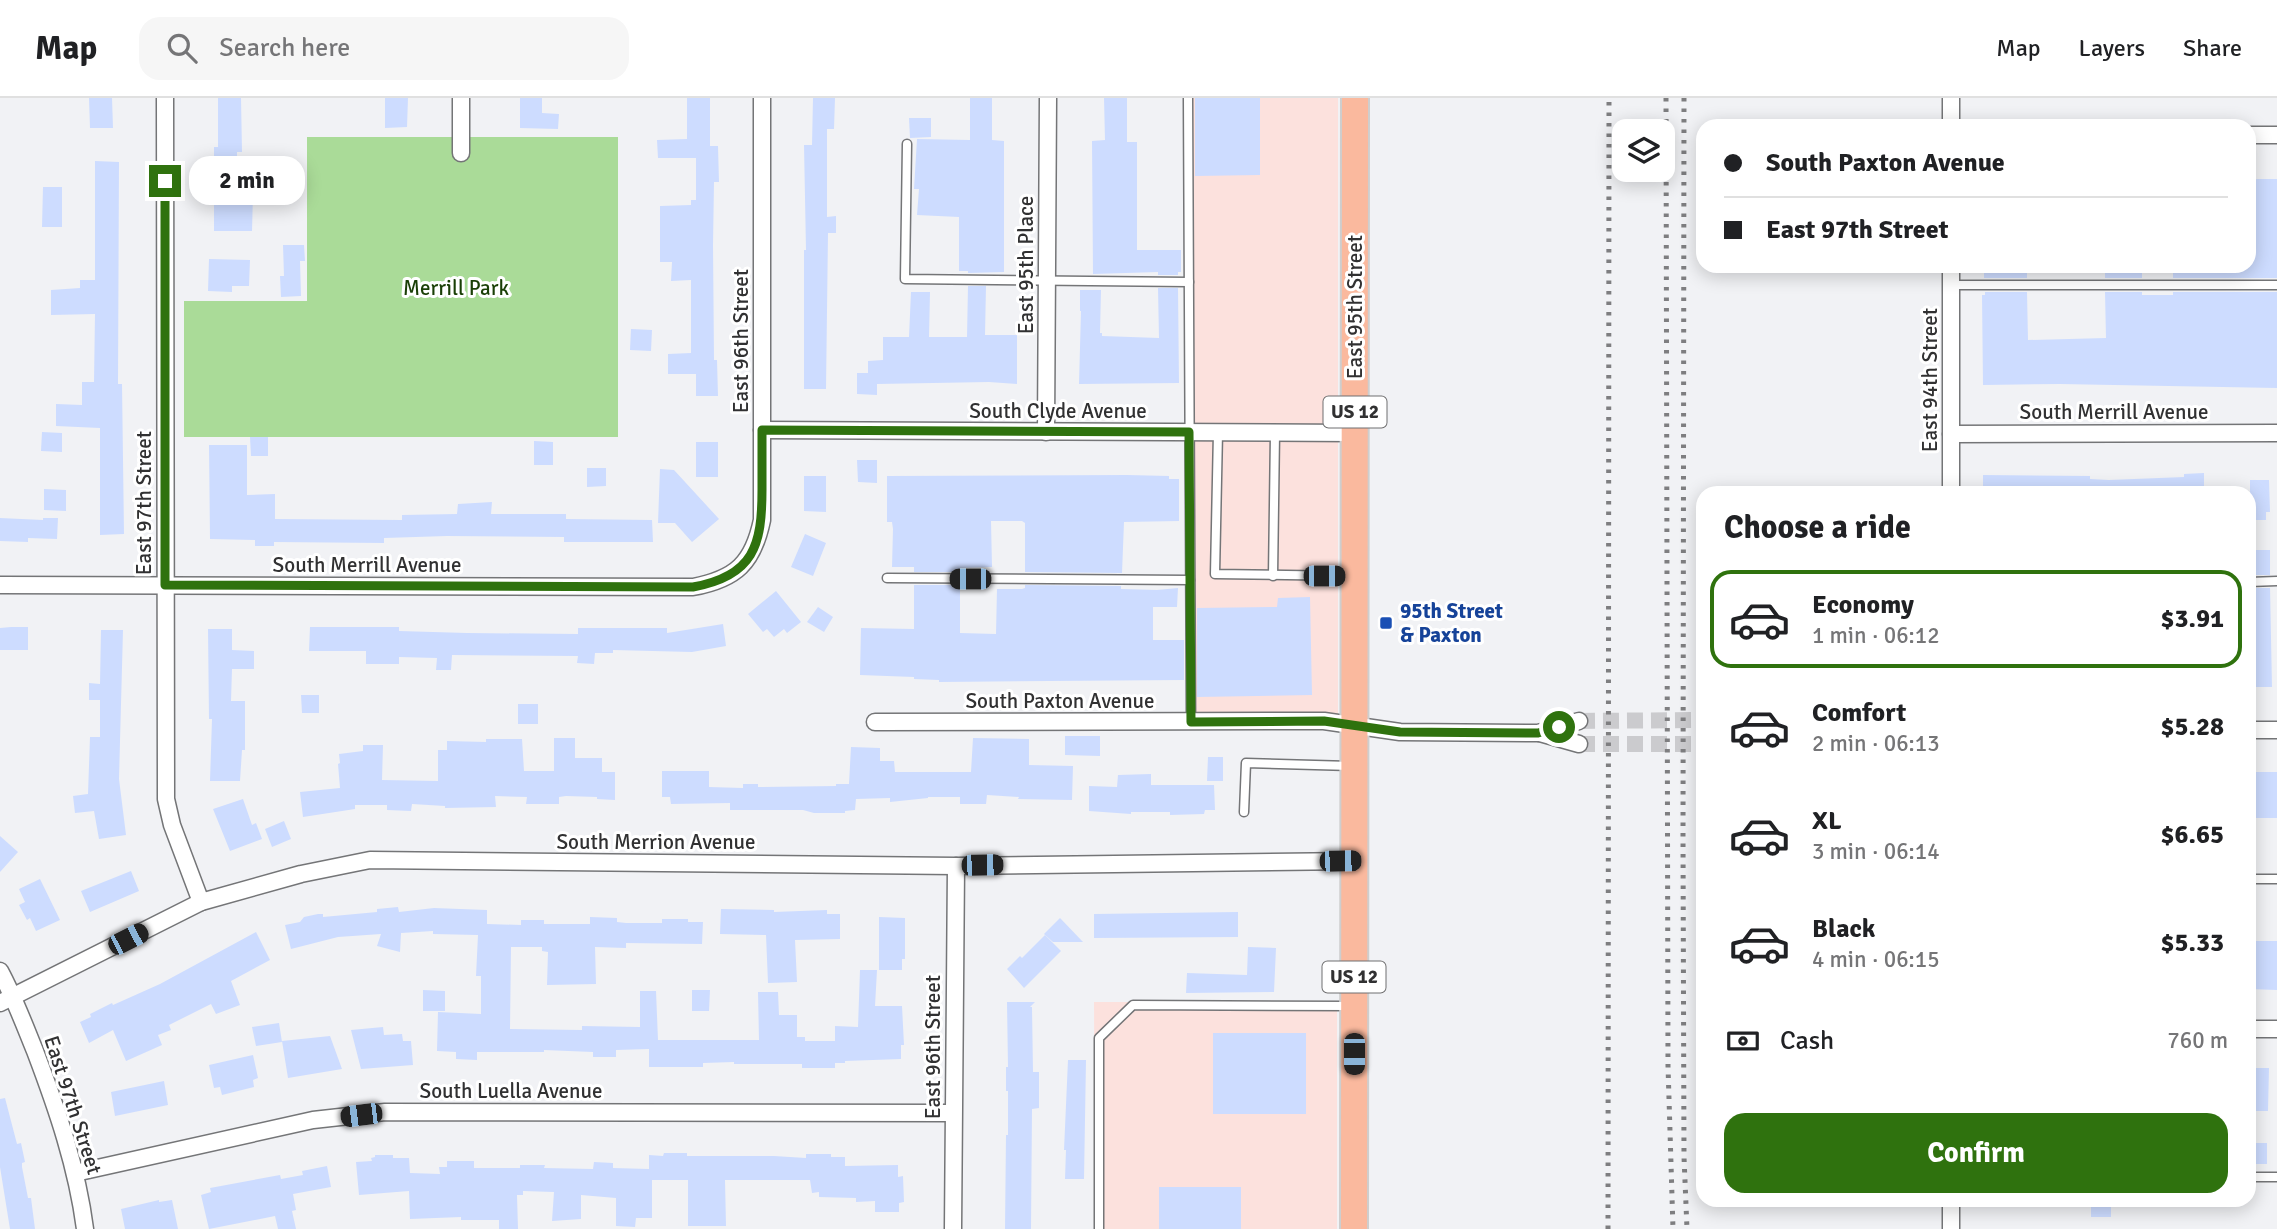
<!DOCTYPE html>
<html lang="en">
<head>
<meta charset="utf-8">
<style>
	:root { --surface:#fff; --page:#f6f6f6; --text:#202124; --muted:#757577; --line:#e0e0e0; --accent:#2f720e }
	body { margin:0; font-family:Signika,sans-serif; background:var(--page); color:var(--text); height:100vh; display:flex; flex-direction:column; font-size:26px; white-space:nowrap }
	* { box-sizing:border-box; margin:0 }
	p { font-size:23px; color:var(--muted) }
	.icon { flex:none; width:38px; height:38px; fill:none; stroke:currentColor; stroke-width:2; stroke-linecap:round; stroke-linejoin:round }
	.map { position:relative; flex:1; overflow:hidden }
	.side { position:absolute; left:1696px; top:388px; width:560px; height:721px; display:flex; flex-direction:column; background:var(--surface); border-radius:21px; box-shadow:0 4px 18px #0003 }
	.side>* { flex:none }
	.banner { position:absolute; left:1696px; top:21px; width:560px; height:154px; border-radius:21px; box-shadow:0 4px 18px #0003; display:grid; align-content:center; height:154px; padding:0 28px; background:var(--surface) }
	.buttons { position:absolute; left:1612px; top:21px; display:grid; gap:14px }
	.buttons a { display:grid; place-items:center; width:63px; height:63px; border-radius:14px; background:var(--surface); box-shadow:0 4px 18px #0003; font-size:35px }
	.end { position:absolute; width:32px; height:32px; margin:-16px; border:9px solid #2f720e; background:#fff; box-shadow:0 0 0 4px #fff }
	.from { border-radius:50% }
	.bubble { position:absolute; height:49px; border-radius:21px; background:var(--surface); box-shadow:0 4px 18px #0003; font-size:23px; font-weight:800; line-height:49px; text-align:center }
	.car { position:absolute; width:21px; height:42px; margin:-21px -10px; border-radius:9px; box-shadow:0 0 5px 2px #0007; background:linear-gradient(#222 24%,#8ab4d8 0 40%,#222 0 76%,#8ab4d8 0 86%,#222 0) }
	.banner b { display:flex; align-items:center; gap:24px; height:66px; font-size:26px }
	.banner b+b { border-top:2px solid var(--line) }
	.banner i { width:18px; height:18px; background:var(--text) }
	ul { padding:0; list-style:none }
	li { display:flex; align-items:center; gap:21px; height:98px; margin:0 14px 10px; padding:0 14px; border:4px solid transparent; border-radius:21px }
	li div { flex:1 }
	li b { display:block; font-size:26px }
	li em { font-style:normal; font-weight:800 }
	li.selected { border-color:var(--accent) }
	li>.icon { width:63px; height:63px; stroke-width:1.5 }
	h2 { padding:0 28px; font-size:32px; line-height:84px }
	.pay { display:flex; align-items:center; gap:18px; height:77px; padding:0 28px; font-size:26px }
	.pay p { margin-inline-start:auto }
	.cta { display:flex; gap:14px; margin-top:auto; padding:14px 28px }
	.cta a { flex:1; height:80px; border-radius:21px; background:var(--accent); color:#fff; font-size:28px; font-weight:800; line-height:80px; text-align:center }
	header { display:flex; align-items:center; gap:42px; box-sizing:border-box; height:98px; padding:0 35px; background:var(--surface); border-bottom:2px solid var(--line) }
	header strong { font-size:33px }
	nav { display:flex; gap:38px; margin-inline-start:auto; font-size:24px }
	.search { width:490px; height:63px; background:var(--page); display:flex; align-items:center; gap:18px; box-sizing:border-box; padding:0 24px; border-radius:21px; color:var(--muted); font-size:26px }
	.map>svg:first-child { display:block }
	.commercial { fill:#fce1dd }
	.green { fill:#aadb98 }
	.building { fill:#cddcff }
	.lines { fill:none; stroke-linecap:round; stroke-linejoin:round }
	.street-tunnel { stroke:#cbcbce; stroke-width:16; stroke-dasharray:16 8; stroke-linecap:butt }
	.lane-casing { stroke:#747577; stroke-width:11 }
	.street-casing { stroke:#747577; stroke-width:19 }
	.primary-casing { stroke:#cecece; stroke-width:30 }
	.lane { stroke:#fff; stroke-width:8 }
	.street { stroke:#fff; stroke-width:16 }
	.primary { stroke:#fab99e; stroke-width:26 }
	.rail { stroke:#7e7e80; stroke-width:5; stroke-dasharray:3.5 7; stroke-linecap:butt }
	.route { stroke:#2f720e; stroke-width:9 }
	.transit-dot { fill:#1a4fb4; stroke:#fff; stroke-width:2.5 }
	.labels { text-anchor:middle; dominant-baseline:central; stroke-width:6; stroke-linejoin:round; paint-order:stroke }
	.shield { fill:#fff; stroke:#6f6f70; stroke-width:2 }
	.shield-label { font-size:19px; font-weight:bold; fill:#313132 }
	.street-label { font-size:21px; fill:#313132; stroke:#fff }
	.park-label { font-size:21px; fill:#1a3f06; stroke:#fff }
	.transit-label { font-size:21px; font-weight:bold; fill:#164399; stroke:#fff; text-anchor:start }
</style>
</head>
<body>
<header>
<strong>Map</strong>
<div class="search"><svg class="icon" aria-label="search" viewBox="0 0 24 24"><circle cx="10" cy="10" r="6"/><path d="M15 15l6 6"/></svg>Search here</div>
<nav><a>Map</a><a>Layers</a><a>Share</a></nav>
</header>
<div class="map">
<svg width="2277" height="1131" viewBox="0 0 2277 1131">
	<rect width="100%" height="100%" fill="#f1f2f5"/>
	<g class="commercial">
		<polygon points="1185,0 1338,0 1338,619 1187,620"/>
		<polygon points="1094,904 1337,904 1337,1131 1095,1131"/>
	</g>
	<polygon class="green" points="307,39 618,39 618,339 184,339 184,203 307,203"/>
	<g class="building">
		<polygon points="89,0 112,0 113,30 90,30"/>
		<polygon points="218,0 241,0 242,54 237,54 237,95 253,96 252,133 214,133 214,49 218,49"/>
		<polygon points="385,0 408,0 407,29 385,30"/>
		<polygon points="520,0 542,0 542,15 559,16 558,31 520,30"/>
		<polygon points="687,0 710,0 710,48 718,48 719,84 714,84 713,147 714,262 717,262 718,298 696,298 696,276 668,276 668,256 691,255 691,182 671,183 672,164 660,164 660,108 691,107 691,102 696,102 696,60 658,60 657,42 687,41"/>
		<polygon points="813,0 835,0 834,31 827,31 827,119 836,118 836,135 828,135 826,291 804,291 804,152 806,152 804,47 812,47"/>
		<polygon points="970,0 992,0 992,42 1004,43 1004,174 968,175 968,173 959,173 959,119 917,117 919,91 914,91 917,41 970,42"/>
		<polygon points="1104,0 1127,0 1127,44 1137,44 1137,152 1181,152 1181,174 1178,174 1178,177 1158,177 1158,174 1093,176 1092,43 1105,42"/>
		<polygon points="1195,0 1260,0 1260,77 1195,78"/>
		<polygon points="909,20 931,20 931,39 910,40"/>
		<polygon points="95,63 119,64 118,286 122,286 124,436 100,437 100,330 56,328 56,306 82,307 82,284 94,284 95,216 51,217 51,192 80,190 80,182 95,182"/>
		<polygon points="2258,81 2277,81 2277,180 2173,180 2173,168 2249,168 2249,82"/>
		<polygon points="43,89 62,89 62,129 42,129"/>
		<polygon points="283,147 304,147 305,163 300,163 301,198 281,199 280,178 284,178"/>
		<polygon points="209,161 250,162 249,188 232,188 232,194 208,193"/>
		<rect x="1984" y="168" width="43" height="12"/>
		<rect x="2105" y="168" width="37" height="12"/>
		<polygon points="968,188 986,188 985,237 1017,237 1017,286 989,284 877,286 877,297 857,296 857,275 868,275 868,263 883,262 883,239 909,239 911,194 930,194 929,239 967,239"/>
		<polygon points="1158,190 1178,190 1179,285 1079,286 1081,213 1080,213 1080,192 1101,192 1100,235 1102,235 1102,238 1159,240"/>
		<polygon points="1985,194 2027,194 2028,242 2106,240 2105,194 2142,194 2142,197 2173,197 2173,194 2277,194 2277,290 2060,286 1983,287 1982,197 1985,197"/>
		<polygon points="631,231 652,232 651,253 630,252"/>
		<polygon points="42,334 62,335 62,354 41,353"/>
		<polygon points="250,339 268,339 268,358 251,358"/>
		<polygon points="534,343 553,344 553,367 534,367"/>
		<rect x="696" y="344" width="22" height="35"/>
		<polygon points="209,347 247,347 247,397 275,396 275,421 402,422 402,417 457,416 458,406 492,404 491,416 566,416 566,421 652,422 653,444 564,444 564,439 447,438 384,440 384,445 274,444 274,448 255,448 255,442 210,441"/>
		<polygon points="857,362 877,362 877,385 858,384"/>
		<polygon points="587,370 606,370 606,388 587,389"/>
		<polygon points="660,371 674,372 719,421 692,444 675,425 658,425"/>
		<polygon points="2204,375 2204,396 1983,396 1983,377 2090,378 2090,381 2109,382 2184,379 2184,376"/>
		<polygon points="1127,377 1169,378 1169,381 1179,381 1179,423 1124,424 1122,475 1025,474 1025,425 1022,423 991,423 992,469 960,470 960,474 914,474 914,469 892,469 893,431 892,424 887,424 887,378"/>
		<polygon points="804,378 826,378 826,414 804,413"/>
		<polygon points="2250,382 2269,382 2270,414 2266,414 2266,422 2250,422"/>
		<polygon points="44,391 66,392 66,413 44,412"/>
		<polygon points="0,420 43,422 43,420 58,420 57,441 28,440 28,444 0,443"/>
		<polygon points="805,436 826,445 813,478 791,469"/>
		<polygon points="2250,452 2270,452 2270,477 2252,477"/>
		<polygon points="914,487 960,487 960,535 996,536 997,491 1022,491 1025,490 1025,487 1121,488 1121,491 1157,492 1178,490 1177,509 1153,509 1153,542 1184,542 1184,582 939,584 939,582 914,581 914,579 860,577 861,530 914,531"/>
		<polygon points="2252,490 2270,490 2272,589 2253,589"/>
		<polygon points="776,493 801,524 787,535 784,531 774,539 767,531 763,534 748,516"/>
		<polygon points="1310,499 1312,597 1197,599 1197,510 1277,509 1278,500"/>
		<polygon points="818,509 833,519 824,534 807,524"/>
		<polygon points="723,526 726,548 692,554 613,552 613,555 595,555 594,566 577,565 578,558 452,557 451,572 436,572 437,560 399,559 399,566 366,566 366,553 309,553 310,529 399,529 399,533 467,535 578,536 578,530 667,530 667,535"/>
		<polygon points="11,529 28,529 28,552 0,552 0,530"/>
		<polygon points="208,531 232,531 232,552 254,553 254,571 232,571 231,603 245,603 245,652 242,652 240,683 210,683 212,621 209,621"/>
		<polygon points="101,532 123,532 119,681 126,737 99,741 94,713 75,715 73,698 88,696 90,639 100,639 100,602 89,602 89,585 100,586"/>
		<polygon points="301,597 319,597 319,615 302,615"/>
		<rect x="518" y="606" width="20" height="20"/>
		<polygon points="1065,638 1100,638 1100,658 1065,657"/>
		<polygon points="554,640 575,640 575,660 602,660 602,674 615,674 615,702 597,701 597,699 566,698 559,699 559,706 526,706 527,699 495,698 496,709 445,710 445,708 412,706 411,713 387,712 387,707 355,707 355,711 303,719 300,694 340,690 338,666 340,665 339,656 363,653 363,647 383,647 382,682 438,683 438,652 447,652 447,643 486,644 486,641 522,641 524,673 554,673"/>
		<polygon points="973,640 1029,641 1029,667 1073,668 1072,702 1018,701 1019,699 987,697 986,706 960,706 960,699 928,699 928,700 890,704 890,700 856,701 855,712 845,713 845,715 814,715 803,712 730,712 730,705 671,706 670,699 662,699 662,673 709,673 709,689 743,690 743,686 758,686 758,689 836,688 836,686 849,686 851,649 880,650 880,663 894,663 895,674 971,674"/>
		<polygon points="1208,659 1223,659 1223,683 1207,683"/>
		<rect x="2249" y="674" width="28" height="46"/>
		<polygon points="1151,676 1151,687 1214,687 1215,712 1205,712 1204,716 1170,717 1170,714 1131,714 1131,716 1089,713 1089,688 1117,689 1118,677"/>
		<polygon points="243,701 252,727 256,725 262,741 230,753 213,711"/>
		<polygon points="284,723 291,741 272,749 265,731"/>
		<polygon points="0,738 18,754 0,774"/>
		<polygon points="131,773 139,793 90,814 81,793"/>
		<polygon points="40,781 60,822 36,833 30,820 27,822 19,807 25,804 19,791"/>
		<polygon points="398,809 399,814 434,810 487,812 487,826 521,827 521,822 544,822 544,826 590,826 590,819 617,820 617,824 626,825 662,825 662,821 688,821 688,824 703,824 702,846 626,845 626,850 595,849 596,886 547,887 548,854 542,853 542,849 511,849 510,931 582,932 582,928 640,929 640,893 656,893 658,942 759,942 758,894 778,894 779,917 797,917 797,939 805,939 805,943 835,943 835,928 858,929 860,872 877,872 875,908 902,908 904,947 901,947 901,961 845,963 845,965 835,965 835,970 802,970 802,966 734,966 734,964 703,965 703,969 649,969 649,951 616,952 616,959 593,959 593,954 544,952 544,954 477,954 477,962 456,961 456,954 437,953 438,914 481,916 481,878 476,878 478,837 433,836 433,833 401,835 400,854 377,848 381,836 338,839 291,851 285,827 300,824 304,819 318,816 323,816 323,819 377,814 377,811"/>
		<polygon points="721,811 774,812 774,814 827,812 827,816 840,816 840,841 795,842 797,884 768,885 766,837 720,836"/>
		<polygon points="1238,814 1238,839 1094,840 1094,816"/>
		<polygon points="879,819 905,820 905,861 902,861 902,872 879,872"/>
		<polygon points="1060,820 1083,844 1053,844 1044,836"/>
		<polygon points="256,834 270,862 231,883 240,907 216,916 211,906 169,927 171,932 158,937 162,947 126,963 113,932 89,945 80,924 91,919 90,916 112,905 113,907 160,886"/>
		<polygon points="1045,837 1061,853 1024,890 1007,871 1020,858 1022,860"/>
		<polygon points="2249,843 2277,843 2277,892 2249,891"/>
		<polygon points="1248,849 1276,850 1274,894 1186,895 1187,875 1247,877"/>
		<polygon points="423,892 445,893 445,913 423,913"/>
		<polygon points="692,892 710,892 709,913 692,913"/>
		<polygon points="1007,904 1035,904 1030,909 1032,909 1033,974 1039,974 1039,1010 1032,1011 1031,1131 1005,1131 1006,1037 1008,1037 1008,993 1006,993 1006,969 1008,969"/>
		<polygon points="279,925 282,944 256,948 252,929"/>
		<polygon points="383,929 384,937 402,936 403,943 411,943 413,967 361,971 351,932"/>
		<rect x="1213" y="935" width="93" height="81"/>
		<polygon points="330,938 342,971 288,980 282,943"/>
		<polygon points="253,957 258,980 253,982 254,989 222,997 220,989 214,990 209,967"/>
		<polygon points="1068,962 1086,962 1084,1081 1065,1081 1066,1052 1064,1052"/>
		<polygon points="2252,970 2269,970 2268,1013 2252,1013"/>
		<polygon points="164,983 168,1007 115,1018 111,994"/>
		<polygon points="5,1000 17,1046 21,1045 25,1064 22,1065 22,1069 28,1100 31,1100 35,1131 10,1131 0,1069 0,1001"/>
		<rect x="2251" y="1045" width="16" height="21"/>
		<polygon points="664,1055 687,1055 687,1058 774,1058 806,1060 806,1056 831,1056 831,1059 845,1059 845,1068 898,1067 898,1079 903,1078 904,1104 899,1105 899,1114 875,1114 875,1103 856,1104 856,1100 819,1099 819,1094 812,1095 810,1082 725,1082 726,1128 688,1128 688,1082 652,1082 652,1120 636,1120 635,1129 616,1128 616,1100 581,1097 581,1121 552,1123 554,1094 523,1093 523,1097 517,1097 518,1131 499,1131 499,1122 461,1122 461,1119 410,1121 409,1093 359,1097 356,1064 372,1063 371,1060 375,1059 375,1057 393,1057 393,1060 409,1060 410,1075 440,1076 439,1069 447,1069 447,1063 474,1063 474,1070 520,1070 520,1067 545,1067 544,1070 593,1071 594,1064 613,1065 613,1070 649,1071 649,1057 663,1058"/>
		<polygon points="327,1068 331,1089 293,1096 296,1112 292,1113 296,1131 278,1131 275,1118 209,1131 201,1097 211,1094 210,1090 280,1077 281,1081 303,1077 302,1073"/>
		<rect x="1159" y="1089" width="82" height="42"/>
		<polygon points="159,1102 159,1104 172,1102 178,1131 125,1131 121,1111"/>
		<rect x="2091" y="1102" width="20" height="17"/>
	</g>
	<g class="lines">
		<g class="street-tunnel">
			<polyline points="1579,623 1703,622"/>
			<polyline points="1579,646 1703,646"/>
		</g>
		<defs>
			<g id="lane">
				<polyline points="1188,0 1191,624"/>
				<polyline points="907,46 905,181 1189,184"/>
				<polyline points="1951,187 2277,187"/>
				<polyline points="1218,334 1215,476 1352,478"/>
				<polyline points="1273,478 1275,335"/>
				<polyline points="887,480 1190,482"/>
				<polyline points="2249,484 2277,483"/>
				<polyline points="1244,714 1246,665 1351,668"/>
				<polyline points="2249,781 2277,781"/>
				<polyline points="2249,1079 2277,1079"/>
				<polyline points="1099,1131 1099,940 1133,907 1351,908"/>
			</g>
			<g id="street">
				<polyline points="165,0 166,701 172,727 201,804"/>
				<polyline points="1951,0 1951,28"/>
				<polyline points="2249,37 2277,37"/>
				<polyline points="461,55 461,0"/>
				<polyline points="1951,168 1951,396"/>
				<polyline points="762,332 1355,335"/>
				<polyline points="1046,334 1048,0"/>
				<polyline points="1951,336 2277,335"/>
				<path d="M0,487L693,489C736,481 753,465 762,422V0"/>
				<polyline points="875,624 1324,623 1400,634 1538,635 1579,623"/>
				<polyline points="2249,632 2277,632"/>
				<polyline points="1540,635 1579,646"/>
				<path d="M0,873C14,899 24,926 35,953C57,1011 77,1069 85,1131"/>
				<polyline points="0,905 201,804 301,776 370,762 956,768 1354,763"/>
				<polyline points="2249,931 2277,931"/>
				<polyline points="75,1075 313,1022 385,1014 953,1015"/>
				<polyline points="1951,1102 1951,1131"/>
				<polyline points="953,1131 956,768"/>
			</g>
			<polyline id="primary" points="1354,1131 1355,0"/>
		</defs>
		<use href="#lane" class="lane-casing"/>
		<use href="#street" class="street-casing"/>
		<use href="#primary" class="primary-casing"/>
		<use href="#lane" class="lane"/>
		<use href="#street" class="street"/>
		<use href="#primary" class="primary"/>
		<g class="rail">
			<polyline points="1666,0 1668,968 1673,1131"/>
			<polyline points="1684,0 1683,739 1684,1059 1687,1131"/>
			<polyline points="1608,1131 1609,0"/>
		</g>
	</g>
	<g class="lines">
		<path class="route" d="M165,83V487L693,489C754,478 762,447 762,392C762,372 762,352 762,332L1189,334L1191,624L1324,623L1400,634L1538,635L1559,629"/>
	</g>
	<rect class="transit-dot" x="1379" y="518" width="14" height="14" rx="3.5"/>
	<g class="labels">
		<g class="shield">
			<rect x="1323.5" y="298.5" width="63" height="31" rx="5"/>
			<rect x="1322.5" y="863.5" width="63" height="31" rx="5"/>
		</g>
		<g class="shield-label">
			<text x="1355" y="314">US 12</text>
			<text x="1354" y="879">US 12</text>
		</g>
		<g class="street-label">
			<text transform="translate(1026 167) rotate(-90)">East 95th Place</text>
			<text transform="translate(1355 209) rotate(-90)">East 95th Street</text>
			<text transform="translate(741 243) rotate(-90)">East 96th Street</text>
			<text transform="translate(1930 282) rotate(-90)">East 94th Street</text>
			<text x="1058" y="313">South Clyde Avenue</text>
			<text x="2114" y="314">South Merrill Avenue</text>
			<text transform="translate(144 405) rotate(-90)">East 97th Street</text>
			<text x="367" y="467">South Merrill Avenue</text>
			<text x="1060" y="603">South Paxton Avenue</text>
			<text x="656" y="744">South Merrion Avenue</text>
			<text transform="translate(933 949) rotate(-90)">East 96th Street</text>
			<text x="511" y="993">South Luella Avenue</text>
			<text transform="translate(73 1007) rotate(72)">East 97th Street</text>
		</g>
		<g class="park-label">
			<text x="456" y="190">Merrill Park</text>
		</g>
		<g class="transit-label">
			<text x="1400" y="513">95th Street<tspan x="1400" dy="24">&amp; Paxton</tspan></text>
		</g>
	</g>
</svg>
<div class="buttons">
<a><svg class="icon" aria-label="layers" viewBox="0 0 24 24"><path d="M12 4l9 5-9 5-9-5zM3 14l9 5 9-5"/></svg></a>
</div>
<i class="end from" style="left:1559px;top:629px"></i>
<i class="end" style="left:165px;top:83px"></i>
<div class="bubble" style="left:189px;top:58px;width:116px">2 min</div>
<i class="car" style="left:1324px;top:478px;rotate:90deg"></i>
<i class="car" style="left:970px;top:481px;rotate:270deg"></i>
<i class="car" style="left:1340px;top:763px;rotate:89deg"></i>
<i class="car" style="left:982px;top:767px;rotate:89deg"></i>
<i class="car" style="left:128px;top:841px;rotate:63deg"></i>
<i class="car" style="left:1354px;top:956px;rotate:180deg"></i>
<i class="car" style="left:361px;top:1017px;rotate:263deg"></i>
<div class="banner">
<b><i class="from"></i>South Paxton Avenue</b>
<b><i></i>East 97th Street</b>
</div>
<section class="side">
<h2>Choose a ride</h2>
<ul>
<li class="selected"><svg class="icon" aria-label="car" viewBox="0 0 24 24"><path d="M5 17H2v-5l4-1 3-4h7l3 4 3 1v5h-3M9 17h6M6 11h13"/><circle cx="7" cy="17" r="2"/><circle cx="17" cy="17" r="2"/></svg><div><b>Economy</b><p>1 min · 06:12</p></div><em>$3.91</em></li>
<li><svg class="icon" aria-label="car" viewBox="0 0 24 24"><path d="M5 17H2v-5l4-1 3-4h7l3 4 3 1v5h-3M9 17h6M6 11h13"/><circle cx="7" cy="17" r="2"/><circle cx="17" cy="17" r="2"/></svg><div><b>Comfort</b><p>2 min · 06:13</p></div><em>$5.28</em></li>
<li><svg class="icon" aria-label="car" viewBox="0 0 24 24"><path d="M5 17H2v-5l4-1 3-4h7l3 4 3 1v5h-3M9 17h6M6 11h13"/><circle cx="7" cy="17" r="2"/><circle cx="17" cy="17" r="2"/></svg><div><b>XL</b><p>3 min · 06:14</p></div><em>$6.65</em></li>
<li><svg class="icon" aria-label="car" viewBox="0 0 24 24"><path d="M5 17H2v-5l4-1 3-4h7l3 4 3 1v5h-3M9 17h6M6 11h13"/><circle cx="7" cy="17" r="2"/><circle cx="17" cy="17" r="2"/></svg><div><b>Black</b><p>4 min · 06:15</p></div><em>$5.33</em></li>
</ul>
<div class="pay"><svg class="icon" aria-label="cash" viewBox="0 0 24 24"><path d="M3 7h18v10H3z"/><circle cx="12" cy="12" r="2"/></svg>Cash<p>760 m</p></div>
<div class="cta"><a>Confirm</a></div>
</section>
</div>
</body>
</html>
